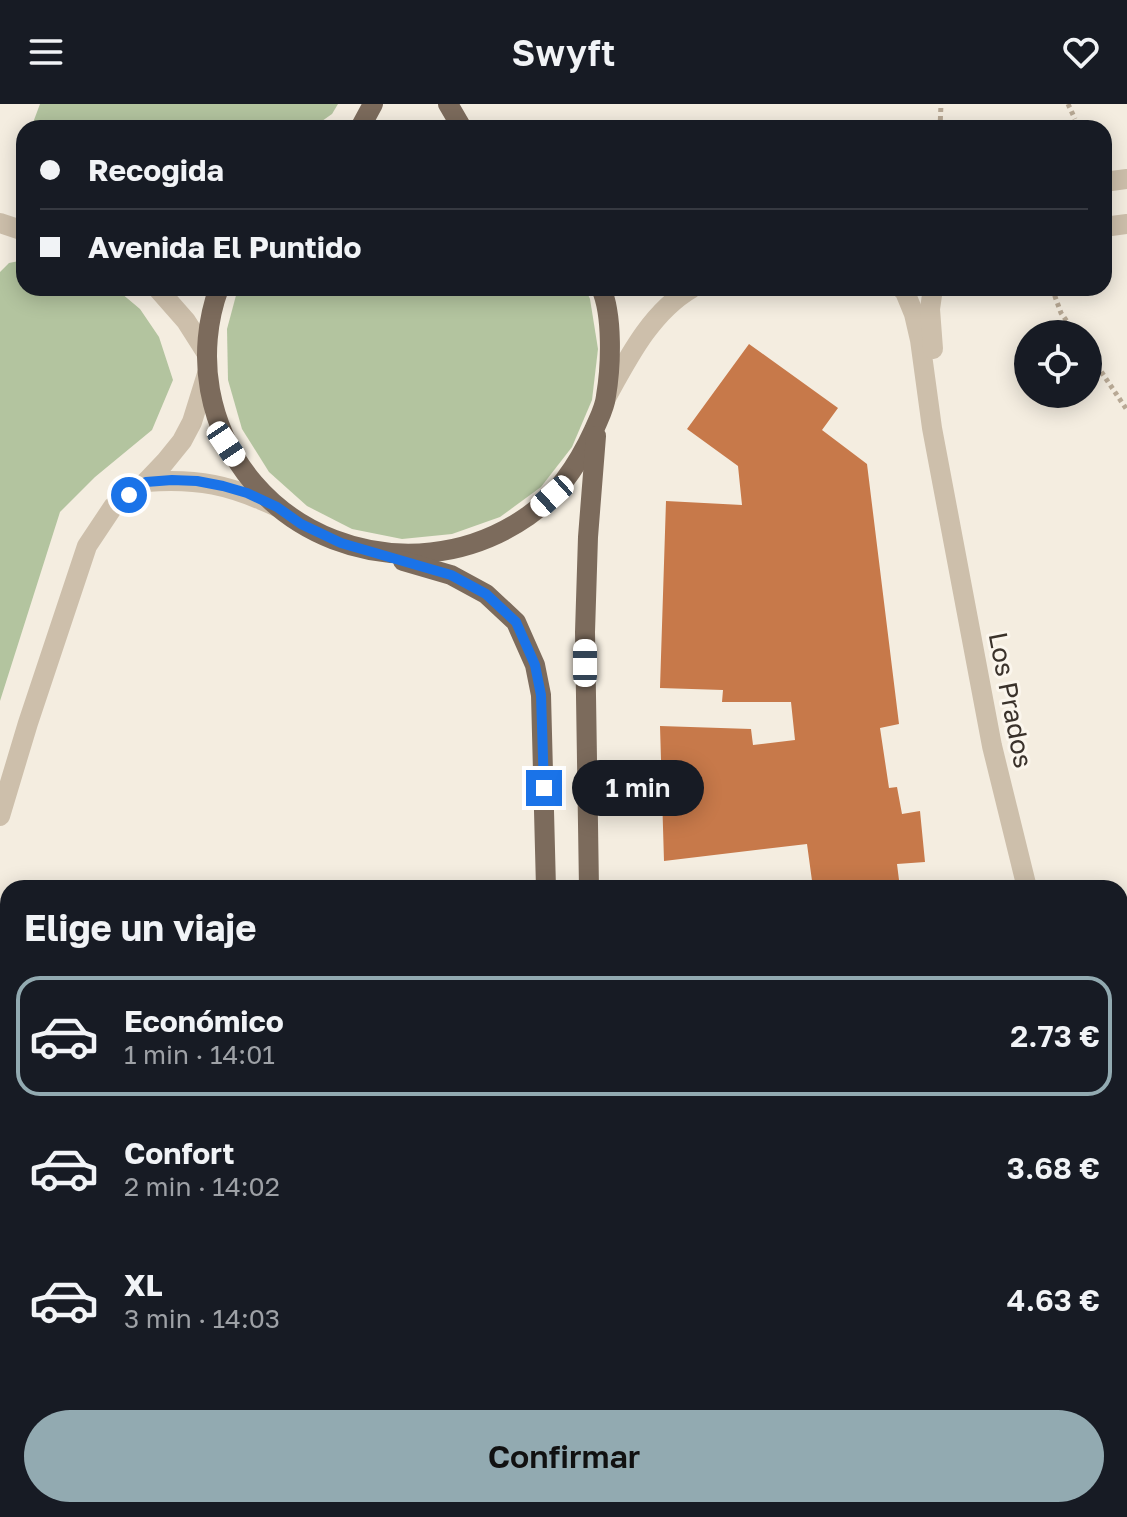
<!DOCTYPE html>
<html lang="es">
<head>
<meta charset="utf-8">
<style>
	:root { --surface:#171b24; --page:#242831; --text:#f1f3f6; --muted:#9ea1a6; --line:#363941; --accent:#92aab1 }
	body { margin:0; font-family:"Golos Text",sans-serif; background:var(--page); color:var(--text); height:100vh; display:flex; flex-direction:column; font-size:30px; white-space:nowrap }
	* { box-sizing:border-box; margin:0 }
	p { font-size:26px; color:var(--muted) }
	.icon { flex:none; width:44px; height:44px; fill:none; stroke:currentColor; stroke-width:2; stroke-linecap:round; stroke-linejoin:round }
	.map { position:relative; flex:1; overflow:hidden }
	.sheet { position:absolute; left:0px; top:776px; width:1128px; height:638px; display:flex; flex-direction:column; background:var(--surface); border-radius:24px 24px 0 0; box-shadow:0 4px 20px #0003 }
	.sheet>* { flex:none }
	.guide { position:absolute; left:16px; top:16px; width:1096px; height:176px; border-radius:24px; box-shadow:0 4px 20px #0003; display:grid; align-content:center; height:176px; padding:0 24px; background:var(--surface) }
	.tools { position:absolute; left:1014px; top:216px; display:grid; gap:16px }
	.tools a { display:grid; place-items:center; width:88px; height:88px; border-radius:50%; background:var(--surface); box-shadow:0 4px 20px #0003; font-size:40px }
	.end { position:absolute; width:36px; height:36px; margin:-18px; border:10px solid #1a73e8; background:#fff; box-shadow:0 0 0 4px #fff }
	.from { border-radius:50% }
	.bubble { position:absolute; height:56px; border-radius:28px; background:var(--surface); box-shadow:0 4px 20px #0003; font-size:26px; font-weight:600; line-height:56px; text-align:center }
	.car { position:absolute; width:24px; height:48px; margin:-24px -12px; border-radius:10px; box-shadow:0 0 6px 2px #0007; background:linear-gradient(#fff 24%,#345 0 40%,#fff 0 76%,#345 0 86%,#fff 0) }
	.guide b { display:flex; align-items:center; gap:28px; height:76px; font-size:30px }
	.guide b+b { border-top:2px solid var(--line) }
	.guide i { width:20px; height:20px; background:var(--text) }
	ul { padding:0; list-style:none }
	li { display:flex; align-items:center; gap:24px; height:120px; margin:0 16px 12px; padding:0 8px; border:4px solid transparent; border-radius:24px }
	li div { flex:1 }
	li b { display:block; font-size:30px }
	li em { font-style:normal; font-weight:600 }
	li.current { border-color:var(--accent) }
	li>.icon { width:72px; height:72px; stroke-width:1.5 }
	h2 { padding:0 24px; font-size:36px; line-height:96px }
	.primary-button { display:flex; gap:16px; margin-top:auto; padding:16px 24px }
	.primary-button a { flex:1; height:92px; border-radius:48px; background:var(--accent); color:#111; font-size:32px; font-weight:600; line-height:92px; text-align:center }
	header { display:flex; justify-content:space-between; align-items:center; height:104px; padding:0 24px; background:var(--surface); font-size:36px; font-weight:600 }
	.map>svg:first-child { display:block }
	.green { fill:#b3c49f }
	.building { fill:#c7794a }
	.lines { fill:none; stroke-linecap:round; stroke-linejoin:round }
	.path { stroke:#b8a995; stroke-width:5; stroke-dasharray:4 4; stroke-linecap:butt }
	.street { stroke:#cdbfab; stroke-width:20 }
	.primary { stroke:#7c6b5c; stroke-width:20 }
	.route { stroke:#1a73e8; stroke-width:10 }
	.labels { text-anchor:middle; dominant-baseline:central; stroke-width:6; stroke-linejoin:round; paint-order:stroke }
	.street-label { font-size:26px; fill:#3a322b; stroke:#fbf6ed }
</style>
</head>
<body>
<header><svg class="icon" aria-label="menu" viewBox="0 0 24 24"><path d="M4 6h16M4 12h16M4 18h16"/></svg>Swyft<svg class="icon" aria-label="heart" viewBox="0 0 24 24"><path d="M12 20l-8-8c-3-5 5-10 8-4 3-6 11-1 8 4z"/></svg></header>
<div class="map">
<svg width="1127" height="1413" viewBox="0 0 1127 1413">
	<rect width="100%" height="100%" fill="#f4ede0"/>
	<g class="green">
		<polygon points="40,0 338,0 332,10 312,24 31,24"/>
		<polygon points="24,156 24,184 115,184 140,205 159,233 173,276 152,326 95,373 60,408 0,597 0,168 9,159"/>
		<polygon points="238,184 585,184 590,195 598,245 592,296 572,343 541,383 500,413 452,430 402,435 352,425 307,402 269,368 242,325 228,276 227,225"/>
	</g>
	<polygon class="building" points="749,240 838,304 822,326 867,360 899,620 880,624 889,684 897,683 902,710 920,707 925,758 897,760 900,784 813,784 807,740 664,757 660,622 751,625 753,641 795,636 791,598 722,598 723,586 660,584 666,397 742,401 738,362 687,325"/>
	<g class="lines">
		<g class="path">
			<polyline points="1068,0 1075,15"/>
			<polyline points="940,24 941,0"/>
			<polyline points="1052,184 1061,209 1076,230"/>
			<polyline points="1088,248 1127,306"/>
		</g>
		<g class="street">
			<polyline points="1104,78 1127,75"/>
			<polyline points="0,119 24,127"/>
			<polyline points="1104,123 1127,120"/>
			<polyline points="157,184 186,217 207,250"/>
			<polyline points="901,184 905,188 914,210 920,236 932,324 992,642 1027,784"/>
			<polyline points="933,184 930,205 933,245"/>
			<path d="M606,294C628,254 651,208 692,184"/>
			<path d="M146,378C198,374 230,381 277,403"/>
			<polyline points="0,712 28,619 87,442 113,403 146,378 165,358 182,337 192,318 207,270"/>
			<polyline points="1120,1118 1127,1140"/>
		</g>
		<g class="primary">
			<polyline points="448,0 462,24"/>
			<polyline points="360,24 373,0"/>
			<path d="M219,184C207,216 204,253 210,286C237,433 407,496 528,412C558,391 579,359 594,326C598,316 605,304 606,292C611,263 613,211 601,184"/>
			<polyline points="403,457 451,471 486,490 516,518 535,561 541,591 546,784"/>
			<polyline points="589,784 585,528 588,433 596,332"/>
			<polyline points="645,1406 647,1413"/>
			<polyline points="691,1406 693,1413"/>
		</g>
	</g>
	<g class="lines">
		<polyline class="route" points="129,391 146,378 172,376 197,377 223,382 247,389 277,403 301,420 341,439 451,471 486,490 516,518 535,561 541,591 544,684"/>
	</g>
	<g class="labels">
		<g class="street-label">
			<text transform="translate(1011 596) rotate(79)">Los Prados</text>
		</g>
	</g>
</svg>
<div class="tools">
<a><svg class="icon" aria-label="locate" viewBox="0 0 24 24"><circle cx="12" cy="12" r="6"/><path d="M12 2v4M12 18v4M2 12h4M18 12h4"/></svg></a>
</div>
<i class="end from" style="left:129px;top:391px"></i>
<i class="end" style="left:544px;top:684px"></i>
<div class="bubble" style="left:572px;top:656px;width:132px">1 min</div>
<i class="car" style="left:226px;top:340px;rotate:146deg"></i>
<i class="car" style="left:552px;top:392px;rotate:228deg"></i>
<i class="car" style="left:585px;top:559px;rotate:0deg"></i>
<div class="guide">
<b><i class="from"></i>Recogida</b>
<b><i></i>Avenida El Puntido</b>
</div>
<section class="sheet">
<h2>Elige un viaje</h2>
<ul>
<li class="current"><svg class="icon" aria-label="car" viewBox="0 0 24 24"><path d="M5 17H2v-5l4-1 3-4h7l3 4 3 1v5h-3M9 17h6M6 11h13"/><circle cx="7" cy="17" r="2"/><circle cx="17" cy="17" r="2"/></svg><div><b>Económico</b><p>1 min · 14:01</p></div><em>2.73 €</em></li>
<li><svg class="icon" aria-label="car" viewBox="0 0 24 24"><path d="M5 17H2v-5l4-1 3-4h7l3 4 3 1v5h-3M9 17h6M6 11h13"/><circle cx="7" cy="17" r="2"/><circle cx="17" cy="17" r="2"/></svg><div><b>Confort</b><p>2 min · 14:02</p></div><em>3.68 €</em></li>
<li><svg class="icon" aria-label="car" viewBox="0 0 24 24"><path d="M5 17H2v-5l4-1 3-4h7l3 4 3 1v5h-3M9 17h6M6 11h13"/><circle cx="7" cy="17" r="2"/><circle cx="17" cy="17" r="2"/></svg><div><b>XL</b><p>3 min · 14:03</p></div><em>4.63 €</em></li>
</ul>
<div class="primary-button"><a>Confirmar</a></div>
</section>
</div>
</body>
</html>
